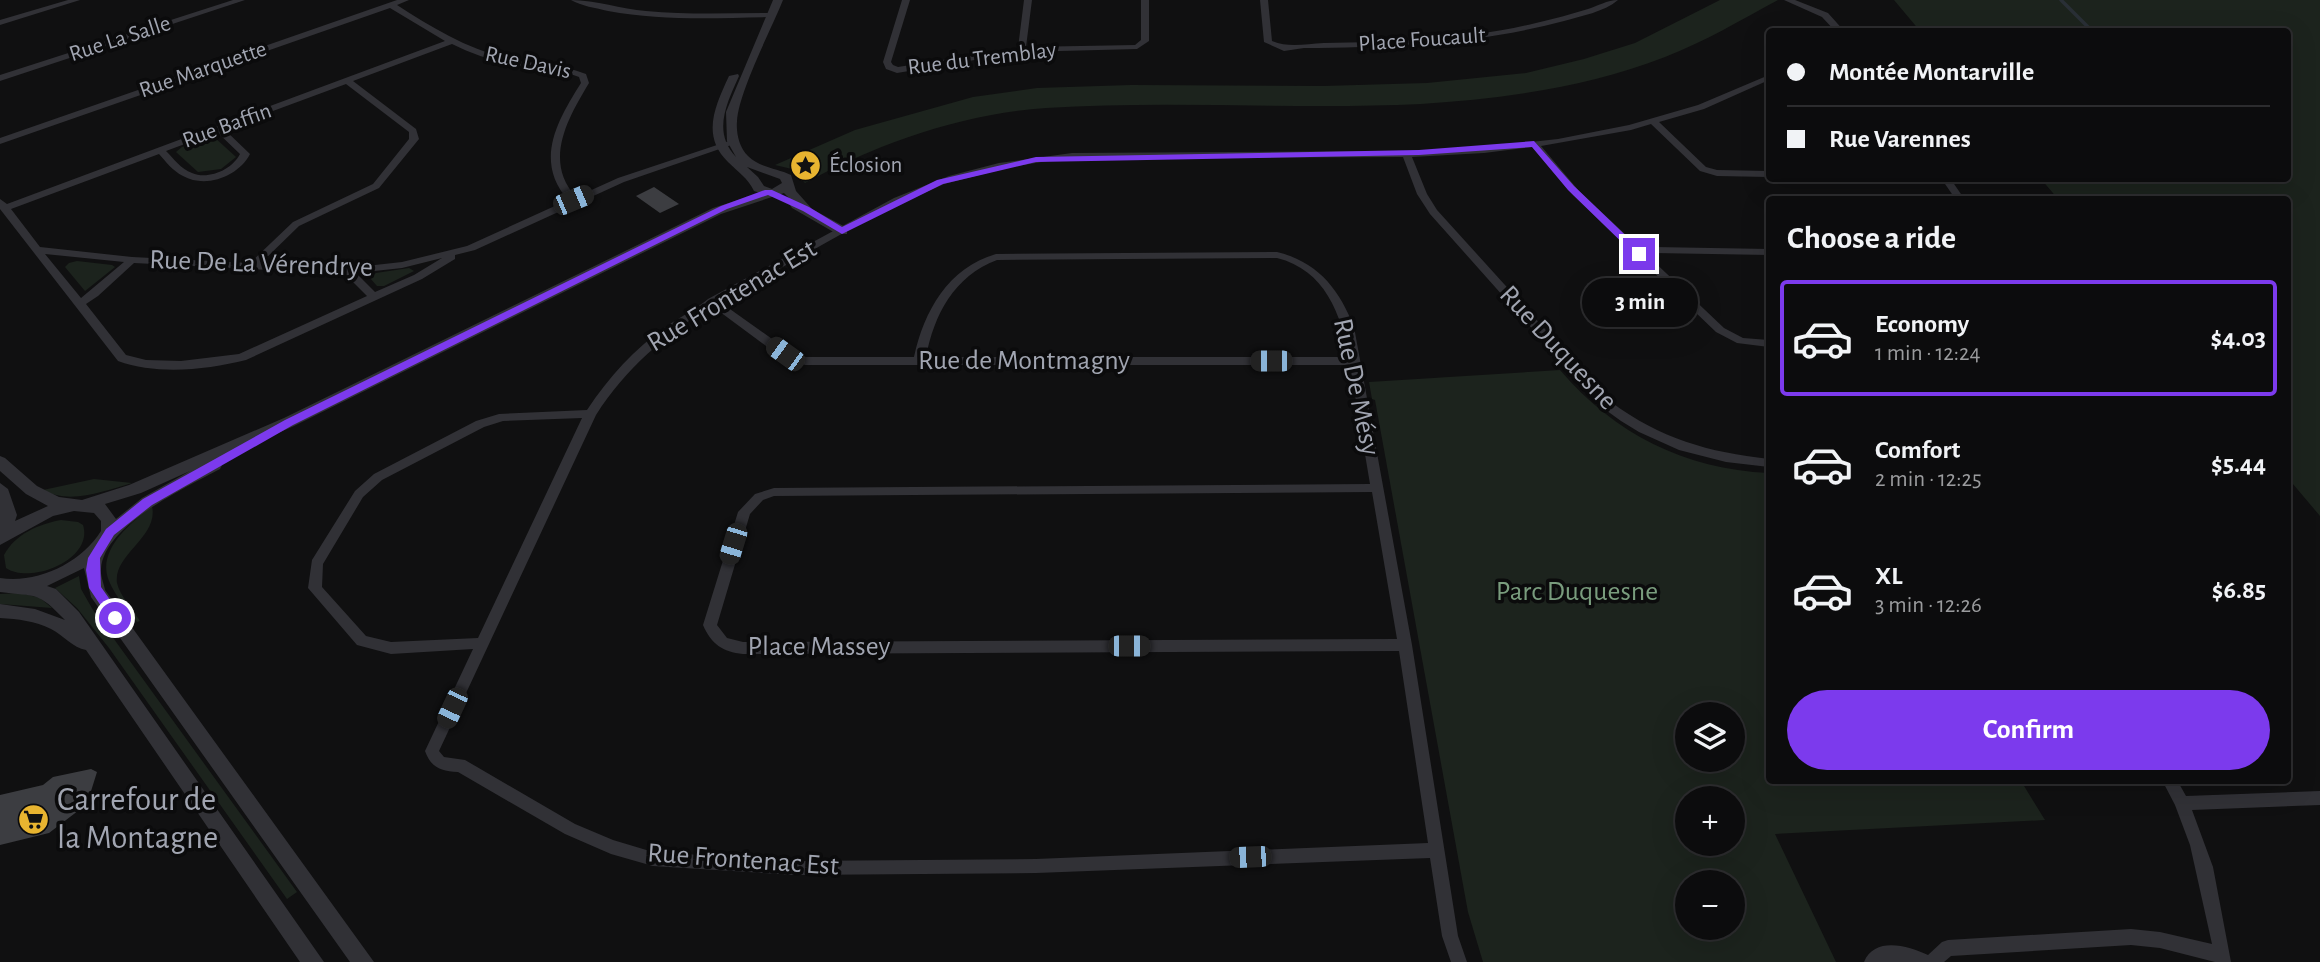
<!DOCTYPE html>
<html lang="en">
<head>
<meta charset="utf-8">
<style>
	:root { --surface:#0c0c0d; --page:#1a1a1b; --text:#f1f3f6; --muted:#9a9b9d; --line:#2c2c2e; --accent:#7c3aed }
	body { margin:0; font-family:"Alegreya Sans",sans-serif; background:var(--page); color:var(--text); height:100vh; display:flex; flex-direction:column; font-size:26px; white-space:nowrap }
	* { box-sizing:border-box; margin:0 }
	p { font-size:23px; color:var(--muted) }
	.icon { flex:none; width:38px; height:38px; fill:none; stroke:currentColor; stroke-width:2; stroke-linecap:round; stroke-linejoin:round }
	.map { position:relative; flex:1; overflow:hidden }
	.details { position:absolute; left:1766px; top:196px; width:525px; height:588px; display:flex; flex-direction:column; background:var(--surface); border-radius:7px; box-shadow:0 7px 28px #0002,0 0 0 2px var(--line) }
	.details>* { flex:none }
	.top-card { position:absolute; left:1766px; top:28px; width:525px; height:154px; border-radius:7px; box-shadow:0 7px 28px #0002,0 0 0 2px var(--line); display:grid; align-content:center; height:154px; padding:0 21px; background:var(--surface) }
	.controls { position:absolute; left:1675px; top:702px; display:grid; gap:14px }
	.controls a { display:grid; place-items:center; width:70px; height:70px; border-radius:50%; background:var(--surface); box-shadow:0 7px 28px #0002,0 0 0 2px var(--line); font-size:35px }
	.end { position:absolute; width:32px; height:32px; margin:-16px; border:9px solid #7c3aed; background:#fff; box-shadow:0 0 0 4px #fff }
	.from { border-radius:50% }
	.bubble { position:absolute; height:49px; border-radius:24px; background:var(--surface); box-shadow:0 7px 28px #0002,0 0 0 2px var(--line); font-size:23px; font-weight:700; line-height:49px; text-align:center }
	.car { position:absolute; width:21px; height:42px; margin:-21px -10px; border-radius:9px; box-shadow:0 0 5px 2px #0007; background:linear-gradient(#222 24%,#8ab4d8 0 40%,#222 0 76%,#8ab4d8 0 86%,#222 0) }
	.top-card b { display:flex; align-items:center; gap:24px; height:66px; font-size:26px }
	.top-card b+b { border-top:2px solid var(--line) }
	.top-card i { width:18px; height:18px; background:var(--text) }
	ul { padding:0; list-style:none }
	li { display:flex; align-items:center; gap:21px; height:116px; margin:0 14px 10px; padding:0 7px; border:4px solid transparent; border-radius:7px }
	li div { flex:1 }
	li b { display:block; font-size:26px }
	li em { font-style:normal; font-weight:700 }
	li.current { border-color:var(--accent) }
	li>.icon { width:63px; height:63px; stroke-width:1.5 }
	h2 { padding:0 21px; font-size:32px; line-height:84px }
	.button { display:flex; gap:14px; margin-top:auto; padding:14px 21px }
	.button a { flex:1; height:80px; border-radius:42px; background:var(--accent); color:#fff; font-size:28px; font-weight:700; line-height:80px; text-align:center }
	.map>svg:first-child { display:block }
	.green { fill:#1c231d; fill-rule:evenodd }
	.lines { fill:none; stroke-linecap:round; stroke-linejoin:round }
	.stream { stroke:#292f36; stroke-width:3.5 }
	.building { fill:#3c3d41 }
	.minor { fill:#313136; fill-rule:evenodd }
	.tertiary { fill:#313136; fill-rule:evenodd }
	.route { fill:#7c3aed }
	.labels { text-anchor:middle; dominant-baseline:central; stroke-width:7; stroke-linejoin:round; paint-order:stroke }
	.far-street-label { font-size:23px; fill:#a1a5b1; stroke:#0b0b0c }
	.far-poi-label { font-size:23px; fill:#a1a5b1; stroke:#0b0b0c; text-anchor:start }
	.street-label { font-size:28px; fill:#a1a5b1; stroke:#0b0b0c }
	.park-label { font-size:28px; fill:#799c7d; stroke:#0b0b0c }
	.near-poi-label { font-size:33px; fill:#a1a5b1; stroke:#0b0b0c; text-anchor:start }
</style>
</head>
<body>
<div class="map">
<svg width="2320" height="962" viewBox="0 0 2320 962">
	<rect width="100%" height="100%" fill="#101011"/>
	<g class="green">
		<path d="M1720,0H1778C1741,20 1704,42 1665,57C1588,87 1503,99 1421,104C1296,110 1170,100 1046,108C961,114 879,143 805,183L792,169L775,165L855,130L973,97L1037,88L1131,85L1323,86L1427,83L1526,73L1584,59L1635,43Z"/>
		<polygon points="1894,0 2320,0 2320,516 2287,477 2287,200 2058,199 2041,179 2287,178 2287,32 1920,31"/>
		<polygon points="214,137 236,157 221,169 198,172 176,152 182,147"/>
		<polygon points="77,261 112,265 115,267 85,291 65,267 69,263"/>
		<polygon points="409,268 414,271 384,286 377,286 370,278 376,273"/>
		<path d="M1560,370C1615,434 1684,469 1769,473V780L2021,781L2045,820L1775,834L1836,962H1483L1468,912L1375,400L1372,399L1369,382ZM1687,714H1732V760H1687ZM1687,798H1732V844H1687ZM1687,882H1732V928H1687Z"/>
		<path d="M94,479L132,483C104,491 70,505 43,490Z"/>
		<path d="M152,506C159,537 113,554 117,583C120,596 133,610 140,621L137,622C128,610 115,596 109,581C96,550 131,523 152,506Z"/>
		<path d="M61,520L78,522L83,525C94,559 31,585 6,568L4,555C15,534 39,524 61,520Z"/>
		<polygon points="79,576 81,589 93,610 297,892 287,899 109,648 77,608 55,588"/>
		<polygon points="21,593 40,598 52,608 0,604 0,594"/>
	</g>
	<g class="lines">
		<polyline class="stream" points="2061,0 2093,32"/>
	</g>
	<g class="building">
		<polygon points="654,187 679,204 660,213 636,196"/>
		<polygon points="91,769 97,772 87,804 49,833 0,845 0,795 43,785 53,777"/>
	</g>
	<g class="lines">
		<g class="minor">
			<polygon points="68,0 80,0 0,25 0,20"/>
			<polygon points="233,0 245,0 0,81 0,75"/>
			<path d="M397,0H409L397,5C431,27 466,48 505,58C532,64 560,63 586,74L589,83C568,118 543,161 576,197L618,178L729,141H735L737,143L624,182L475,250L455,255V259L422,279L246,360C206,370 157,375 118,361L0,209V199L7,204L445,41L390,8L0,144V138ZM452,44C472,54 493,61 515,65C536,69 559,69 579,77L581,83C557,121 534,161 568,200L467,246L402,262L348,268L261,263L299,226L379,188L419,139L416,129L353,81ZM346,84L409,132V139L373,184L293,222L250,263L132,257L40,247L11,209L159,154C166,162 173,171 183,176C206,189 239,176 250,154L224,129ZM217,132L240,154C232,170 208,180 192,173C181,169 174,159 166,151ZM45,254L124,262L81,298ZM442,258L414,275L375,292L356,273L402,268ZM134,263L345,274L367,296L239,354L181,361L146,360L126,355L86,304L98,296Z"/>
			<path d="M571,0C596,0 621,9 646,11C688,15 730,13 772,13L776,15L772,17C717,18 662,21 608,11C596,8 581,6 571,0Z"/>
			<polygon points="902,0 910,0 891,62 893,65 898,67 1018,48 1024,0 1032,0 1026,47 1135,45 1141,40 1141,0 1149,0 1149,41 1137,49 1022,52 897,73 886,69 883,62"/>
			<path d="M1260,0H1268L1272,41C1289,48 1305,44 1324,43C1395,42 1467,40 1536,23C1554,19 1571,14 1588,9C1598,6 1607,0 1618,0C1604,12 1581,16 1564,21C1478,44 1392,47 1304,48L1284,51L1264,42Z"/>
			<polygon points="1784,0 1795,0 1828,13 1845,32 1836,32 1822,17"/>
			<path d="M1769,75V80L1704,109L1659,122L1706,167L1717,170L1769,171V177L1717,176L1700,171L1651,124L1631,130L1541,146L1579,191L1642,250L1654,247L1769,249V255L1654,253L1647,255L1724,328L1743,338L1769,340V347L1737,343L1716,332L1573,195L1532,147L1484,153L1412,157L1427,194L1437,210L1611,402C1661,439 1708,452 1769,459V467L1726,462L1679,450L1639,432L1621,421L1603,408L1430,214L1417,194L1403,157L1091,158L1053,160L1011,167L944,184L879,213L720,302L789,351L806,357H914C924,311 948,268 996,254L1277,252C1318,262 1339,289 1354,327L1412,645L1458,936L1467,962H1451L1442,936L1430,858L1036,873L795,875L653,866L611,854L565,834L458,772C441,771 431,768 425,751L473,649L391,654L357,645L308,588L312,560L355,491L374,474L476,421L499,414L587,410C609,377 634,349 667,326C680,317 696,309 708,299L894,198L949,176L999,163L1072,153L1410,151L1484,147L1558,139L1629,125L1698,105ZM1277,258C1325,270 1341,314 1349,357H926C934,315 954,276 997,260ZM712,306L781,357L805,365H1350L1370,484L774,488L755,494L738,512L703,625C711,644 723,652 743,654L1399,651L1428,843L1036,859L795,861L653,852L613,840L575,824L465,760L444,757L439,751L596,415C626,368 665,335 712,306ZM582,418L478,638L391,642L366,636L322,587L323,564L363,497L382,480L484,427L503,421ZM1372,492L1397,639L743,642L727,638L717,625L750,514L763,500L774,496Z"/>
			<polygon points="1941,178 1950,178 1965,200 1956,200"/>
			<path d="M2162,780H2177L2186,796L2320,791V805L2192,810L2213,867L2231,962H2215L2160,948L2131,945L1951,956L1944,962H1864C1875,936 1908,946 1928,955L1942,942L1948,940L2131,929L2160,932L2212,944L2190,845L2175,805Z"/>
		</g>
		<path class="tertiary" d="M773,0H783C771,30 739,91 737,121C736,133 739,147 748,156C760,168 777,168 791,175L796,191L812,209L847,228V234H837L792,208L790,205L793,202L784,193L721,214L294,426L216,460L222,465L220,469C185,488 104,525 101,569C100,575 104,584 105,590L374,962H350L91,597L84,568L47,586L56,589L79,612L324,962H300L86,650C73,648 63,635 51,629C35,621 18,619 0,618V604L35,609L65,620C37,591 38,597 0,592V578C37,584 81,563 101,531V521L94,513L74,511L53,516L0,545V483L8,489L17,515L15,521L48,506L26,494L0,471V456L5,458L37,486L59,497L82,500L129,485L284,418L713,208L760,193L754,191C748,178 738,172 728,162C701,136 715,106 729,76L738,74L739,76C727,103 712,132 736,157L727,141L726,112ZM747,167L780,179L782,183L772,189L764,186L758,177ZM190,471L142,498L116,519L105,504L141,493Z"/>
	</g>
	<polygon class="route" points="1534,141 1574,186 1643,252 1643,256 1636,256 1568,190 1532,147 1419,155 1036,162 943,184 842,234 803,211 768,195 727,209 293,425 152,505 114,535 100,558 101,587 120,614 120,621 111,621 89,588 86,570 88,558 106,529 143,499 285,420 721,206 765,190 772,190 809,207 842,227 937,180 1036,157 1419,150"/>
	<defs>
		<symbol id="sight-disc" viewBox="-11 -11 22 22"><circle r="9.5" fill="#e8b430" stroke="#0b0b0c"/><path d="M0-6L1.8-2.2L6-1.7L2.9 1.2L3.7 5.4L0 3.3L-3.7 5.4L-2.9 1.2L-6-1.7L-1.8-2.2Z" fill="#111"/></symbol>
		<symbol id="supermarket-disc" viewBox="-11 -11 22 22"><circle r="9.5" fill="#e8b430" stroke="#0b0b0c"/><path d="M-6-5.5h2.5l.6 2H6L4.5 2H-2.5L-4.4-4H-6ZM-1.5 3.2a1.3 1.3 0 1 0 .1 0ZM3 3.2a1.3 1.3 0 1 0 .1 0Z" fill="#111"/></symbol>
	</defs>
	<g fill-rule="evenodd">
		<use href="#sight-disc" x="788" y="148" width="35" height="35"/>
		<use href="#supermarket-disc" x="16" y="802" width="35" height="35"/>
	</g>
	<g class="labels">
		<g class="far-street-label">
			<text transform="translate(120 39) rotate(-18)">Rue La Salle</text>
			<text transform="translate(1422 40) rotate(-4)">Place Foucault</text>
			<text transform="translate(982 59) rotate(-7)">Rue du Tremblay</text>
			<text transform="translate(528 63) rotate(12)">Rue Davis</text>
			<text transform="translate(203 70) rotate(-19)">Rue Marquette</text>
			<text transform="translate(227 126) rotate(-20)">Rue Baffin</text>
		</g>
		<g class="far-poi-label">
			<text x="829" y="165">Éclosion</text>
		</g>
		<g class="street-label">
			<text transform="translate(261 264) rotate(2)">Rue De La Vérendrye</text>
			<text transform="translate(732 296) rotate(-31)">Rue Frontenac Est</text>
			<text transform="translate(1558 348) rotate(47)">Rue Duquesne</text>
			<text x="1024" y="361">Rue de Montmagny</text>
			<text transform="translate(1356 387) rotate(78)">Rue De Mésy</text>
			<text x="819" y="647">Place Massey</text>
			<text transform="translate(743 860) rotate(4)">Rue Frontenac Est</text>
		</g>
		<g class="park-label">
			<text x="1577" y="592">Parc Duquesne</text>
		</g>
		<g class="near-poi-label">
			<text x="57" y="800">Carrefour de<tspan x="57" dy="38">la Montagne</tspan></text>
		</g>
	</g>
</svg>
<div class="controls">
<a><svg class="icon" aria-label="layers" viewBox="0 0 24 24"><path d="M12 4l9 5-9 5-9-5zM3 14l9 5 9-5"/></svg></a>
<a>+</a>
<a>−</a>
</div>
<i class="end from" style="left:115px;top:618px"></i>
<i class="end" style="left:1639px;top:254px"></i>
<div class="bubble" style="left:1582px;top:278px;width:116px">3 min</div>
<i class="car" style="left:573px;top:200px;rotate:67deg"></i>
<i class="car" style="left:785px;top:354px;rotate:306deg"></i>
<i class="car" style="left:1271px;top:361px;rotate:270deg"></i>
<i class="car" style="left:733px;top:544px;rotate:197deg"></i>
<i class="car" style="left:1129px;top:646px;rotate:90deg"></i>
<i class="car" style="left:452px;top:708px;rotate:205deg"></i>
<i class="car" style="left:1250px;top:857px;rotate:268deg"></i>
<div class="top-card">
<b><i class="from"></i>Montée Montarville</b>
<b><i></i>Rue Varennes</b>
</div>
<section class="details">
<h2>Choose a ride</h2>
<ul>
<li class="current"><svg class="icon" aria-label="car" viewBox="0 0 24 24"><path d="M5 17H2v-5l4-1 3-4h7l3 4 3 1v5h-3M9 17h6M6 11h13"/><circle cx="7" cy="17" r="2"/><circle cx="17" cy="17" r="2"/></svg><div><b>Economy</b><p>1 min · 12:24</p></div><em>$4.03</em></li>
<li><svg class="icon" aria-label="car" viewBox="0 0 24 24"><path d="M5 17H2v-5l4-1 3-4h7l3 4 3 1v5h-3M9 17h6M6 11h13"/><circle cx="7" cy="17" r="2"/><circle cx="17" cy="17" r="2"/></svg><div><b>Comfort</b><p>2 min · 12:25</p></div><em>$5.44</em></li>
<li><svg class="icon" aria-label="car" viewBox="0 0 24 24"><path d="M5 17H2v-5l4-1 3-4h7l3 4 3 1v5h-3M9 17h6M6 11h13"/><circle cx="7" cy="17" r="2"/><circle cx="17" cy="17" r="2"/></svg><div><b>XL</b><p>3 min · 12:26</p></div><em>$6.85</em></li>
</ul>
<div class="button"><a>Confirm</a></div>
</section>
</div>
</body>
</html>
